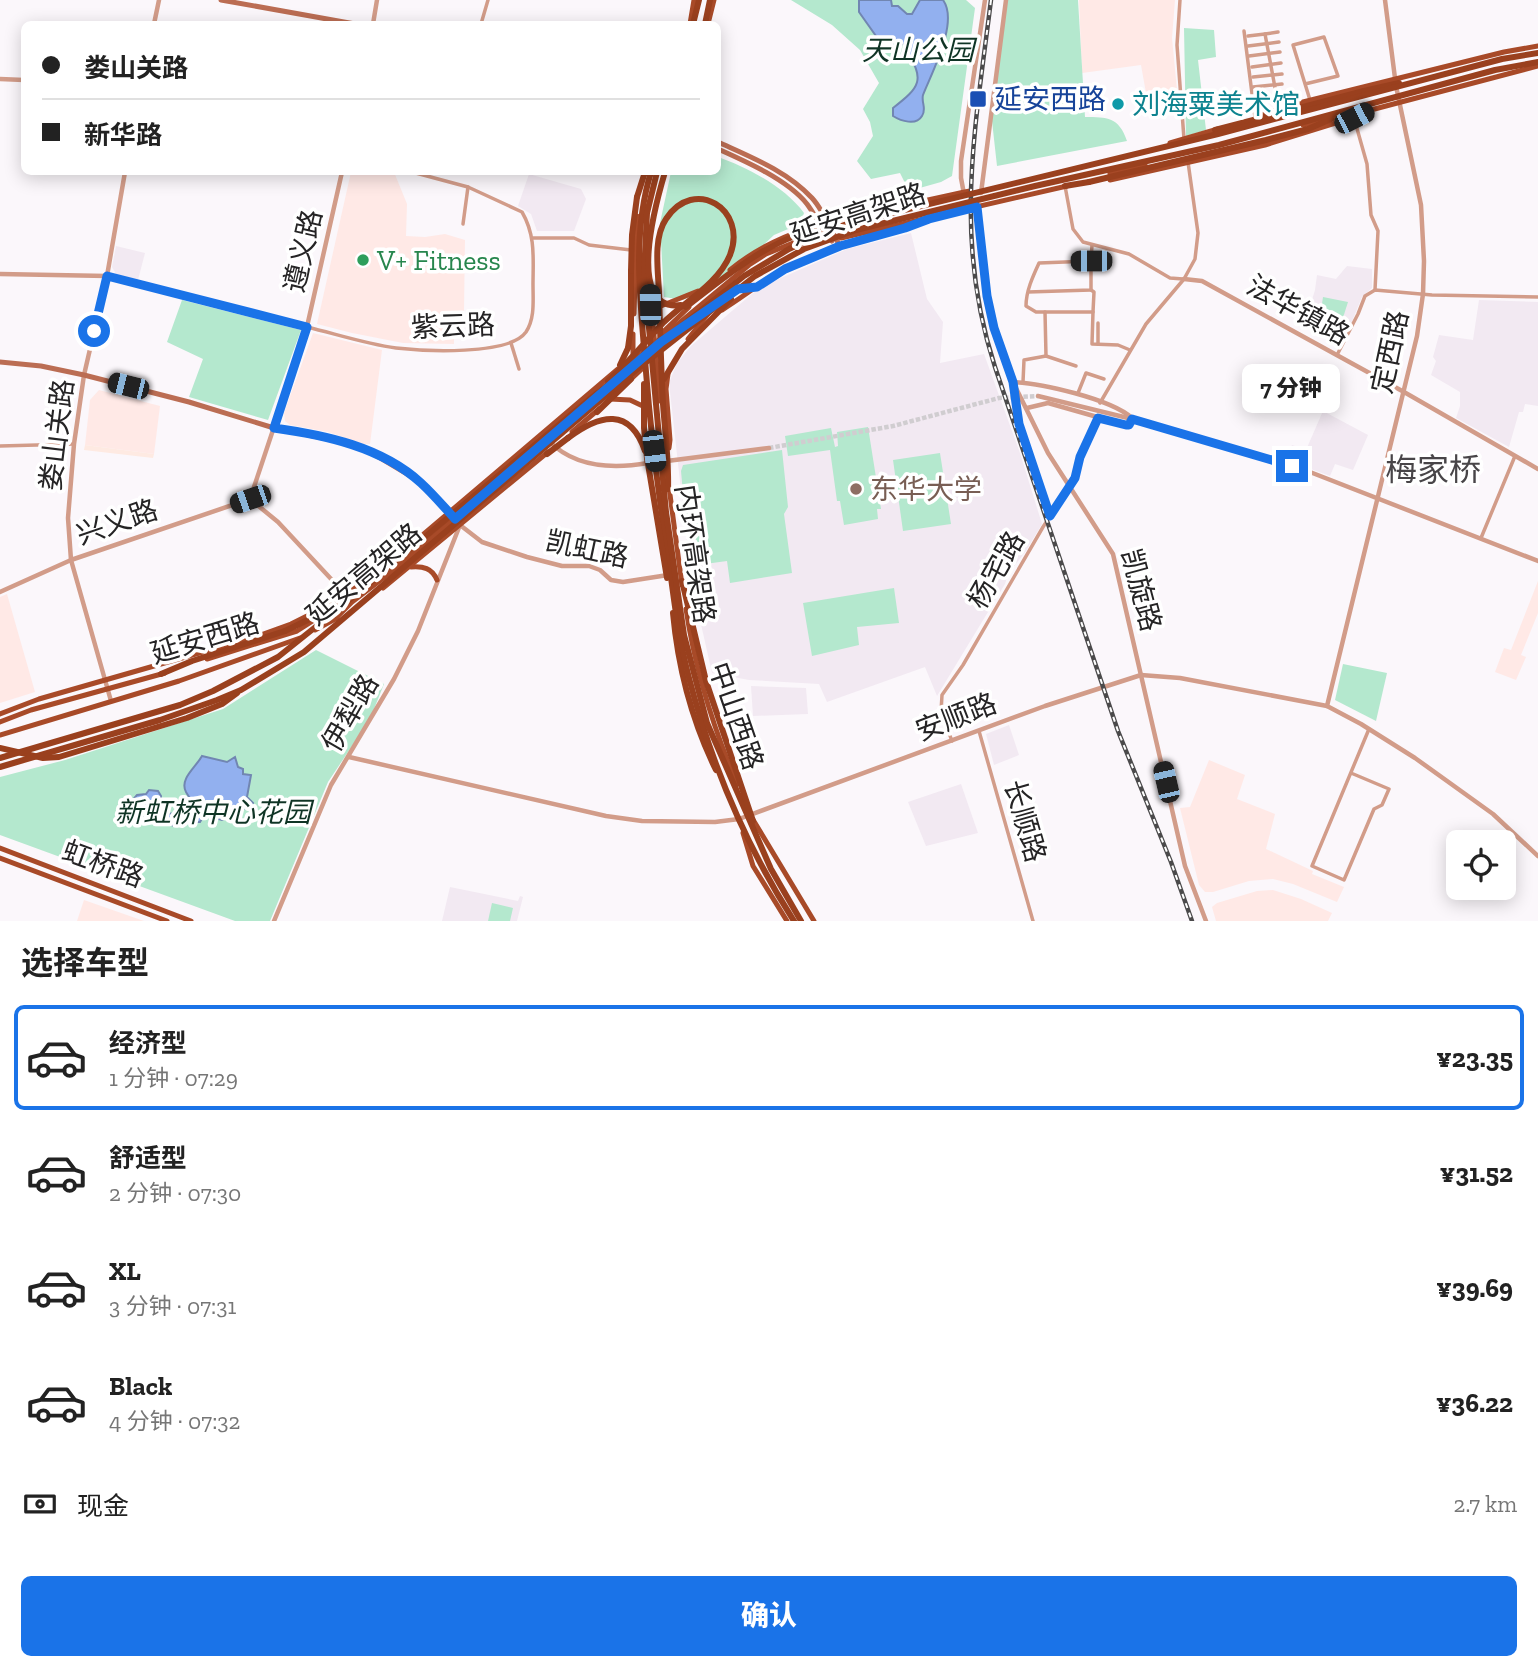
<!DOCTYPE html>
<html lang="zh">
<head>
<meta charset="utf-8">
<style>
	:root { --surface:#fff; --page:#f6f6f6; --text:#222; --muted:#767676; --line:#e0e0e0; --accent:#1a73e8 }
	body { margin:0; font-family:"Zilla Slab","Noto Sans SC",serif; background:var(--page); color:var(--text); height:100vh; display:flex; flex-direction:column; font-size:26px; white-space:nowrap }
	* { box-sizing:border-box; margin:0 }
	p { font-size:23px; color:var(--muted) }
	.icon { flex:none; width:38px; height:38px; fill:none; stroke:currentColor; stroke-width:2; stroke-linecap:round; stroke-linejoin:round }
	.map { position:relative; height:921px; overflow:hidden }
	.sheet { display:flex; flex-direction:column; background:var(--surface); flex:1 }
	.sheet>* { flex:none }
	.top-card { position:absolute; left:21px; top:21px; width:700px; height:154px; border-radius:10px; box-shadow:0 4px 18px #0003; display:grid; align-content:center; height:154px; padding:0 21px; background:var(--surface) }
	.tools { position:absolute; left:1446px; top:830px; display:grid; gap:14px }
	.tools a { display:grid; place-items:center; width:70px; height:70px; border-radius:10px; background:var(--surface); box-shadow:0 4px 18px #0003; font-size:35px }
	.end { position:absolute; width:32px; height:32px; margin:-16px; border:9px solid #1a73e8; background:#fff; box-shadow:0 0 0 4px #fff }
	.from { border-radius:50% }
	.bubble { position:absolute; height:49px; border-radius:10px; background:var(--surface); box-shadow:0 4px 18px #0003; font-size:23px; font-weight:800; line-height:49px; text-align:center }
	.car { position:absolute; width:21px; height:42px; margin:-21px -10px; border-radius:9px; box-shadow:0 0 5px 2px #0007; background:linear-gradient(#222 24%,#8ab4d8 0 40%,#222 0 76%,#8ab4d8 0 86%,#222 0) }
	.top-card b { display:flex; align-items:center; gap:24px; height:66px; font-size:26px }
	.top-card b+b { border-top:2px solid var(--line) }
	.top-card i { width:18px; height:18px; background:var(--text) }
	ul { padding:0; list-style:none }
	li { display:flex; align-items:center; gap:21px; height:105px; margin:0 14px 10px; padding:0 7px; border:4px solid transparent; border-radius:10px }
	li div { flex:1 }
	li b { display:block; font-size:26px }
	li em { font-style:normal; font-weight:800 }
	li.selected { border-color:var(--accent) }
	li>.icon { width:63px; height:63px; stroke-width:1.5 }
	h2 { padding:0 21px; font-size:32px; line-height:84px }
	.pay { display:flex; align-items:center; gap:18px; height:77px; padding:0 21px; font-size:26px }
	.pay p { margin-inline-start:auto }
	.cta { display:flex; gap:14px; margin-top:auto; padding:14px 21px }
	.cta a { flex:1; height:80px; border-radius:10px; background:var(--accent); color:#fff; font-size:28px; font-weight:800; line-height:80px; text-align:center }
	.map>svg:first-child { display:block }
	.commercial { fill:#ffe9e6 }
	.industrial { fill:#feeae2 }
	.built { fill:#f2e9f2 }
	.green { fill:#b4e8ce }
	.water { fill:#92b0ef; stroke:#7186b2; stroke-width:2 }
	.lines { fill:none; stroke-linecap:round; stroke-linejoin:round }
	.tertiary-tunnel { stroke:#d0cdd0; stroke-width:4.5; stroke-dasharray:4.5 2; stroke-linecap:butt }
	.minor { stroke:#d29c89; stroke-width:3.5 }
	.tertiary { stroke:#d29c89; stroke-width:4.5 }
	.secondary { stroke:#bb6d53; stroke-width:5 }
	.primary { stroke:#a84a28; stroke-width:5 }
	.trunk { stroke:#9a401e; stroke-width:6 }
	.rail-casing { stroke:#4b4a4b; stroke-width:4.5 }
	.rail { stroke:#fff; stroke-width:2; stroke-dasharray:5; stroke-linecap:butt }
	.trunk-bridge { stroke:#9a401e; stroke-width:6 }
	.route { stroke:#1a73e8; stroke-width:9 }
	.transit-dot { fill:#1a4fb4; stroke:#fff; stroke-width:2.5 }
	.culture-dot { fill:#0f9aa8; stroke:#fff; stroke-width:2.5 }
	.leisure-dot { fill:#2e9e5b; stroke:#fff; stroke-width:2.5 }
	.education-dot { fill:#8d6e63; stroke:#fff; stroke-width:2.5 }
	.labels { text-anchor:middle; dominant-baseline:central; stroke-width:7; stroke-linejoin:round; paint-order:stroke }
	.park-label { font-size:28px; font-style:italic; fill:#0f3425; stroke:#fff }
	.transit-label { font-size:28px; fill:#164399; stroke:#fff; text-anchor:start }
	.culture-label { font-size:28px; fill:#0d838f; stroke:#fff; text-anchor:start }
	.street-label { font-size:28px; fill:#252425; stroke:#fff }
	.leisure-label { font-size:28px; fill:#27864d; stroke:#fff; text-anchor:start }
	.education-label { font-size:28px; fill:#785e54; stroke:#fff; text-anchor:start }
	.quarter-label { font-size:32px; fill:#484548; stroke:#fff }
</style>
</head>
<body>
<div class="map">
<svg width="1538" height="921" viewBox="0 0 1538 921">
	<rect width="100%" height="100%" fill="#fbf7fb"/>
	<g class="commercial">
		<polygon points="1079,0 1175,0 1172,38 1177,90 1146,93 1141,65 1082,73"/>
		<polygon points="351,172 394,172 407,204 406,236 425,237 445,234 465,240 464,312 454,316 454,344 403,343 352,333 317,324"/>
		<polygon points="313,333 382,350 370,444 363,444 328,432 290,425 285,421 284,413"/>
		<polygon points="99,390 160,406 154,454 85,445 90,400"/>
		<polygon points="1538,581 1538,613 1521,655 1526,657 1516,680 1495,672 1504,648 1511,650"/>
		<polygon points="7,594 35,692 0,703 0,597"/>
		<polygon points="1209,760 1245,775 1237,799 1275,814 1266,849 1313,871 1312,874 1344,887 1337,902 1293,884 1273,879 1249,881 1213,892 1205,892 1199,885 1180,808 1190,807"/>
		<polygon points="1273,890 1301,899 1332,913 1328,921 1216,921 1212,907 1217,903 1257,891"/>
		<polygon points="84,900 144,921 77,921"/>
	</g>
	<polygon class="industrial" points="85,445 154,454 153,458 84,450"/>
	<g class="built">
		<polygon points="529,174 581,189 586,199 574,231 537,231 531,214 518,206"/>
		<polygon points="911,233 927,299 943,322 940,363 984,354 1020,453 1042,524 1026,551 1008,574 1005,584 937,696 925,667 827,702 819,684 749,680 712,673 691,580 669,383 677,363 691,346 760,287 847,249"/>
		<polygon points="116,246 145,253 138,280 116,274 112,267"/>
		<polygon points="1347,266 1372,269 1372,288 1362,297 1348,331 1309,310 1315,290 1317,275 1336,279"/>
		<polygon points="1479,300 1538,302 1538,406 1525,404 1523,412 1519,412 1509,447 1456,418 1460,406 1460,392 1431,375 1436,361 1433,357 1439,335 1473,340"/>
		<polygon points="1323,411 1368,435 1353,470 1335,464 1330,476 1286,460 1292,445 1306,450"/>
		<polygon points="751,686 806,688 808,714 753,716"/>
		<polygon points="1009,725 1019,755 994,765 986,734"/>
		<polygon points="961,784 978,833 926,846 908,802"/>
		<polygon points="450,887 518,901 520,896 523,897 517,921 442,921"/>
	</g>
	<g class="green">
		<polygon points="791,0 966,0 975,8 952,176 941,182 909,191 900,173 871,179 857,161 873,136 870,122 863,109 879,83 860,50 832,25"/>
		<path d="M1007,0H1078L1085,117C1107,117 1119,117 1127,141L997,166L991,112Z"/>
		<polygon points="1184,28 1214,30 1216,57 1198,60 1206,130 1186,136"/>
		<path d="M718,157C747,167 785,187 804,213L800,224L774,235L731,275L683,300L664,297L660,223L671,172H718Z"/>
		<polygon points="1323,297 1348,302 1340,327 1320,317"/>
		<polygon points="182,300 301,330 268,420 189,397 203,359 167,342"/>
		<polygon points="868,427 881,509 877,509 878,519 844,525 840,501 837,501 830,450 788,456 785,436 831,428 835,447 838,446 837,432"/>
		<polygon points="782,450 788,507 784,514 792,573 730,583 727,561 705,564 689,560 681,471 683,465"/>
		<polygon points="940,453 951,524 903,531 893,460"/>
		<polygon points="894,588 899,623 857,627 859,645 812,656 803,603"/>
		<polygon points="316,650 384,684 370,719 328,782 270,921 235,921 0,835 0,777 65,760 223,709"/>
		<polygon points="1343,664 1387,673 1376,721 1335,700"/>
		<polygon points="492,903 513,908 510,921 488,921"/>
	</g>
	<g class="water">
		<path d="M859,0H891L892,6H898L907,14H912L920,0H943C959,22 932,72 923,95C921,102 927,109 922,116C916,126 901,121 893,116V108C920,87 926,80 905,49L907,47L899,42L896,45L881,43L859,12Z"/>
		<path d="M202,756L227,762L235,757L238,767L243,769V774L251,775L247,797L253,803L251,807L230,812L231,816L222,820L204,815L200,822H196L199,815L195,813L174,826C160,822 164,813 145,818C138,815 131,811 130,803L137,795L146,794L149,790L158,791L161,796L160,809L163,814L186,813L192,808C192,800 190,799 186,792C179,779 196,767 202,756Z"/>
	</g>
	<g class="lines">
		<polyline class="tertiary-tunnel" points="769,448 893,426 999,398 1038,396"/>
		<g class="minor">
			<polyline points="1180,0 1177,45 1184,139"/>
			<polyline points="481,24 488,0"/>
			<polyline points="1244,31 1255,117"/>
			<polyline points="1265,34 1278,32"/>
			<polyline points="1248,36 1265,34 1279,109"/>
			<polyline points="1248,46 1279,42"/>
			<polyline points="1249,56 1280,52"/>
			<polyline points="1252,67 1281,63"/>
			<polyline points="1253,77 1282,74"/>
			<polyline points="1305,84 1338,76 1324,37 1293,45 1310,100"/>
			<polyline points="1253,87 1282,84"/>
			<polyline points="1354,118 1367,164 1371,215 1378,231 1375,290"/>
			<polyline points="1065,186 1073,229 1083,242 1129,254 1170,278 1183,279"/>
			<polyline points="463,224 468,187"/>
			<polyline points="533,238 574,238 589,245 631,250"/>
			<polyline points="1091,261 1092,245"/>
			<polyline points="1091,290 1094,292 1093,312"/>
			<path d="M1028,292L1091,290V261L1039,263C1033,276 1026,291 1026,306L1036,312H1045"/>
			<polyline points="1098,323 1098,344"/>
			<path d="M307,327C336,334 366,344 396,348C423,351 509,356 526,332C535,318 533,301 533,285C533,259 536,236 522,212L468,187L412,172"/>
			<polyline points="511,343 519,369"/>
			<polyline points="1337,355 1358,314 1365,296 1375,290 1432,295 1538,297"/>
			<polyline points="1076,366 1046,356 1045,312 1093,312 1092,344 1118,345 1130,350"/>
			<polyline points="1023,382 1024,360 1046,356"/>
			<polyline points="1078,393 1086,373 1104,379"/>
			<polyline points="1100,403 1146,324 1184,279 1195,259 1198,233 1188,162"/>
			<polyline points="0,446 74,444"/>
			<polyline points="1481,538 1515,456"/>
			<polyline points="979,731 1033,921"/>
			<polyline points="952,741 941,712 942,695 963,665 1043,527 1075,478 1080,457 1098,418"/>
			<polyline points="1351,773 1389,789 1382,805 1374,809 1344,880 1312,866 1369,729"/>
		</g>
		<g class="tertiary">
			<polyline points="154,24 159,0"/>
			<polyline points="373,24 377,0"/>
			<polyline points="0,79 24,80"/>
			<polyline points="981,193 1006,0"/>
			<polyline points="964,194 961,178 961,161 985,0"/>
			<polyline points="977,205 987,296 994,328 1013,382 1048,453 1113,554 1185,866 1206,921"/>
			<polyline points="0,274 107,276 307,327"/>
			<polyline points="1184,279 1202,281 1404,392 1538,469"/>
			<path d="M1013,382C1041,383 1111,399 1132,418"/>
			<polyline points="1014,387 1019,424 1050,516"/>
			<polyline points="1038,396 1132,419 1292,465 1538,561"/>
			<polyline points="1027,408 1048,403 1122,424 1129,425 1132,419"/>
			<path d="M549,441C575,468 613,469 648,463"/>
			<polyline points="667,461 769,448"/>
			<polyline points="250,499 306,331 342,172"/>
			<polyline points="250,499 278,522 346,595"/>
			<polyline points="0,592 71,560 250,499"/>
			<polyline points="111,701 71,560 68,518 74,444 84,375 107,276 125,172"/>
			<polyline points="1327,706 1417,336 1423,294 1424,261 1421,205 1396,86 1385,0"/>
			<polyline points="349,757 606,816 642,821 715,822 739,819 1045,706 1141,675 1180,678 1327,706 1361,724 1415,758 1493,814 1538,856"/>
			<polyline points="274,921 331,785 394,679 418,631 460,525 482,542 527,557 562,566 589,566 600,570 611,580 623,582 668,575"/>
		</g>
		<g class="secondary">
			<polyline points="221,0 355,24"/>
			<path d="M718,142C751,157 787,171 812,198C824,211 831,231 840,246"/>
			<path d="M718,149C745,161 788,180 807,204C816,216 822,230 832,241"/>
			<polyline points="0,362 41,366 84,375 189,402 274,428 347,443 372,453 419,481 451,515"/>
		</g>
		<g class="primary">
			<polyline points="690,24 694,0"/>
			<polyline points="708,24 714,0"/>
			<polyline points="1259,115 1303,102 1504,52 1538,46"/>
			<polyline points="1303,125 1367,111 1538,66"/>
			<polyline points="1170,143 1218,129"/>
			<polyline points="1110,174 1145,164"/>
			<polyline points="1110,180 1265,145 1358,116"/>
			<polyline points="841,238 1067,186"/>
			<polyline points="636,251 637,216"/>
			<path d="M730,270C778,230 836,219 896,207C920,202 945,196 970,191"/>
			<polyline points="651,303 660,401"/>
			<polyline points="651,310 698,291"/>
			<path d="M722,310C748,294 772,273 801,261C838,245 878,238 916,224"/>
			<polyline points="634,314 636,250"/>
			<polyline points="663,332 689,307"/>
			<polyline points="633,334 633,359"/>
			<polyline points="688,339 708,314"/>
			<polyline points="630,364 749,265 766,254 815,234"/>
			<polyline points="668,374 666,389 670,440 669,448"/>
			<polyline points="629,381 645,366"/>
			<polyline points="610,399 630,400 647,408"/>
			<polyline points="572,432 599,409"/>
			<polyline points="669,487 682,585"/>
			<path d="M411,567C423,566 432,568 437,580"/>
			<polyline points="383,588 548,452"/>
			<path d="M686,609C695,669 713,727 737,784"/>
			<polyline points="336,618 352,602 395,569 611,385"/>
			<polyline points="315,630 337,618"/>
			<polyline points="207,659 297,631 319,617"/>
			<polyline points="0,714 39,699 255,637 291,624 321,609 379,572 618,369"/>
			<polyline points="0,722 31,710 165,673"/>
			<polyline points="0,735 179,681 300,638"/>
			<polyline points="752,818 814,921"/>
			<polyline points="743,833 753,866 787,921"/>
			<polyline points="0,848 191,921"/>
			<polyline points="0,858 167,921"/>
		</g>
		<g class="trunk">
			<polyline points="693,24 699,0"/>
			<polyline points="705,24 710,0"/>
			<polyline points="1215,130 1364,91"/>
			<polyline points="1065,186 1089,182"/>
			<polyline points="637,197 645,172"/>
			<polyline points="649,282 650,305"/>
			<polyline points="628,348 631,326 631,271"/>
			<path d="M568,438C600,414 630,407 645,451"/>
			<path d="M673,613C678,667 692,721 716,770"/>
			<polyline points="161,674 192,661 285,631"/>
			<polyline points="0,748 43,758 59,757 187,718 222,704 237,693"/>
		</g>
		<defs>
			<path id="rail" d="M991,0C975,130 953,238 995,367L1118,731L1171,862L1192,921"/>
		</defs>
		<use href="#rail" class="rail-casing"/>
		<use href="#rail" class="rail"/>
		<g class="trunk-bridge">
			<polyline points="1364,91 1399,83"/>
			<path d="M651,172C631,237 641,305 646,372C651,436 659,499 669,562C674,601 679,640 689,678C711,763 746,846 794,921"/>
			<polyline points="657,172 647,213 644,274 666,512 684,635 707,723 771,869 801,921"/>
			<path d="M665,172C657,199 624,313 681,305"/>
			<polyline points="1089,182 1266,140 1308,129 1331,119"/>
			<polyline points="631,271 632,235 637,197"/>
			<path d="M686,307C731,272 774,235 831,226"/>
			<polyline points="620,365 628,348"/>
			<polyline points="664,379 682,349 731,299"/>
			<path d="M608,381C628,363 645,342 663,323C684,302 718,284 730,255C748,209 694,176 666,219C653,238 658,270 659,292C660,329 661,367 663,404C665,432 669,461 668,489"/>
			<polyline points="644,384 644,428 647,458 667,578"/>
			<polyline points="597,412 631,379"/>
			<polyline points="547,454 568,438"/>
			<polyline points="682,581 706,681 753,821"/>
			<polyline points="285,631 320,614 358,590"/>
			<polyline points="0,758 180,705 213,691 278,657 358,593 591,398 744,276 789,249 827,231 847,224 1218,134 1502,59 1538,53"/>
			<polyline points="0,767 160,720 217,700 241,690 304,652 635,371 755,276 804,249 856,230 1035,186 1219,145 1495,70 1538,62"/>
		</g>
	</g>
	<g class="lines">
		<path class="route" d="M94,331L107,276L307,327L274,428C325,435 382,447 421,483C433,494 444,507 455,519L661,342L738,289L757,287L785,269L840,246L905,228L929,219L977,207L987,296L994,328L1013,382L1019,424L1050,516L1075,478L1080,457L1098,418L1126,425H1129L1132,419L1292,466"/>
	</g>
	<rect class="transit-dot" x="969" y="90" width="18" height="18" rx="3.5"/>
	<circle class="culture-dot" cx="1118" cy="104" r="7"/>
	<circle class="leisure-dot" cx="363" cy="260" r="7"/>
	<circle class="education-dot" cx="856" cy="489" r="7"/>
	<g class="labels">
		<g class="park-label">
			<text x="918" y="50">天山公园</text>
			<text x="213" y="812">新虹桥中心花园</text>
		</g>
		<g class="transit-label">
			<text x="994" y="99">延安西路</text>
		</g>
		<g class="culture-label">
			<text x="1132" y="104">刘海粟美术馆</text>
		</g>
		<g class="street-label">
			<text transform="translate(858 214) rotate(-18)">延安高架路</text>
			<text transform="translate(303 251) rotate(-77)">遵义路</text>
			<text transform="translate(1298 310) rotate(29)">法华镇路</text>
			<text transform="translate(453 326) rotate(-2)">紫云路</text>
			<text transform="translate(1390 352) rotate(-78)">定西路</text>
			<text transform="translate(57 435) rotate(-83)">娄山关路</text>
			<text transform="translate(117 522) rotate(-19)">兴义路</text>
			<text transform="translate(587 549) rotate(12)">凯虹路</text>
			<text transform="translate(695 554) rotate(82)">内环高架路</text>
			<text transform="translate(996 570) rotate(-60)">杨宅路</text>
			<text transform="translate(364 574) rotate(-40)">延安高架路</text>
			<text transform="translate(1141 590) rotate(75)">凯旋路</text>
			<text transform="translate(205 638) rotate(-17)">延安西路</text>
			<text transform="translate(350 713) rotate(-60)">伊犁路</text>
			<text transform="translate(736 716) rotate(71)">中山西路</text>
			<text transform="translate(956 717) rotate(-21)">安顺路</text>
			<text transform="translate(1025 821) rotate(74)">长顺路</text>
			<text transform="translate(103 864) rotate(20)">虹桥路</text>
		</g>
		<g class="leisure-label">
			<text x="377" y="260">V+ Fitness</text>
		</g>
		<g class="education-label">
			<text x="870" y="489">东华大学</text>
		</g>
		<g class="quarter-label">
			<text x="1433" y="470">梅家桥</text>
		</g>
	</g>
</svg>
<div class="tools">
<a><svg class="icon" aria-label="locate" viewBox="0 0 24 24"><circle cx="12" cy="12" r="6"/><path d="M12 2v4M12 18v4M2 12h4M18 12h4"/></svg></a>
</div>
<i class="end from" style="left:94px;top:331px"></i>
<i class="end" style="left:1292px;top:466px"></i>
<div class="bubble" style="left:1242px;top:364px;width:98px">7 分钟</div>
<i class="car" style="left:1354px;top:118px;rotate:63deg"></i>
<i class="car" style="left:1091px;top:261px;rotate:270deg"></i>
<i class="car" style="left:650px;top:305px;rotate:359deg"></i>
<i class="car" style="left:128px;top:386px;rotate:284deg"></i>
<i class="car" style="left:654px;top:451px;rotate:173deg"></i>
<i class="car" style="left:250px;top:499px;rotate:251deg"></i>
<i class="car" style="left:1166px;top:782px;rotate:347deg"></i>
<div class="top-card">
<b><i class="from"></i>娄山关路</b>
<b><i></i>新华路</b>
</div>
</div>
<section class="sheet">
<h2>选择车型</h2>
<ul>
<li class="selected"><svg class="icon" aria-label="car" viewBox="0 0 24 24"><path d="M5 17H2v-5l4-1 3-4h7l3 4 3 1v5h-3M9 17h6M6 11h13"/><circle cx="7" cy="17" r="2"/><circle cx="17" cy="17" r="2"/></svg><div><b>经济型</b><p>1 分钟 · 07:29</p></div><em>¥23.35</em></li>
<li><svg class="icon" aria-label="car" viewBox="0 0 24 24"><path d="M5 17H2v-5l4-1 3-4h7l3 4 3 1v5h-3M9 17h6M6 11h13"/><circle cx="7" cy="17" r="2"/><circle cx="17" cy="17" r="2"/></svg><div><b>舒适型</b><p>2 分钟 · 07:30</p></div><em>¥31.52</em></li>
<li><svg class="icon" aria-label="car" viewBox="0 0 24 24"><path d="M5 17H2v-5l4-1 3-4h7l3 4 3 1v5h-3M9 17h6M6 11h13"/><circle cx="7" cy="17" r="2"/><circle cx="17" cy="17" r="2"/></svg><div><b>XL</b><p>3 分钟 · 07:31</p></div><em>¥39.69</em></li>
<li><svg class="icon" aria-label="car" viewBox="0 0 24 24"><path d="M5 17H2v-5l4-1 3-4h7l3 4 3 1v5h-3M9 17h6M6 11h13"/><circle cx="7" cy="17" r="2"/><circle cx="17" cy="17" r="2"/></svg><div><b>Black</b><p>4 分钟 · 07:32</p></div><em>¥36.22</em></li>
</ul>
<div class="pay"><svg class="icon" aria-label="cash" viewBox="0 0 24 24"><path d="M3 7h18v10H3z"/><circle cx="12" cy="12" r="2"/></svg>现金<p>2.7 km</p></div>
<div class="cta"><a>确认</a></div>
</section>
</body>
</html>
